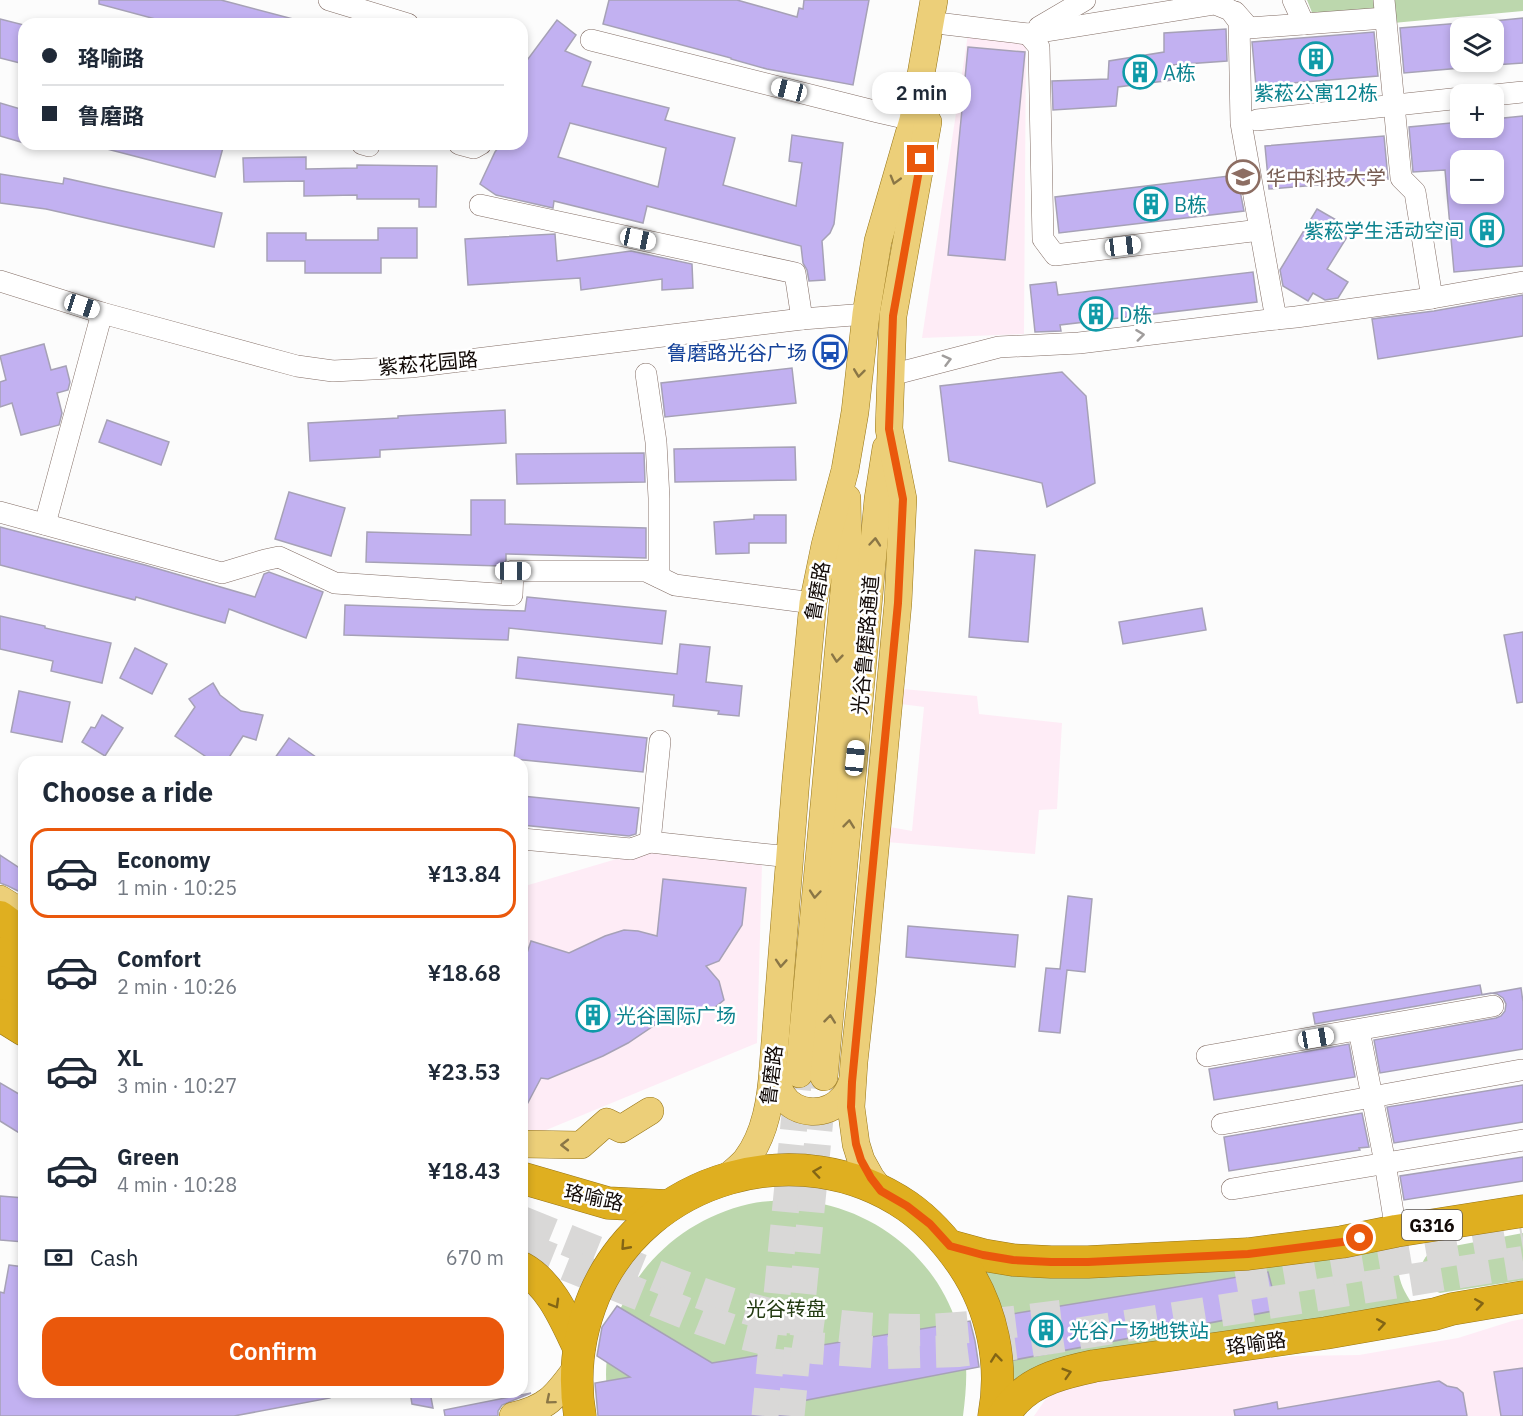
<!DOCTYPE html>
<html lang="en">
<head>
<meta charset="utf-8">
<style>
	:root { --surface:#fff; --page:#f6f6f7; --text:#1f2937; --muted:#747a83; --line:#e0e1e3; --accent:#ea580c }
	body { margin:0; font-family:"IBM Plex Sans","Noto Sans SC",sans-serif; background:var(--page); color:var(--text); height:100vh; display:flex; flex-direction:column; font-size:22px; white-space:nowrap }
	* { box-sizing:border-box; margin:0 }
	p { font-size:20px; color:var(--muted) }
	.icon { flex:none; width:33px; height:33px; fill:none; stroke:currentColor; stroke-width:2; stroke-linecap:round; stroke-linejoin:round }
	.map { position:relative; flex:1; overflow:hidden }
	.side { position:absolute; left:18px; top:756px; width:510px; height:642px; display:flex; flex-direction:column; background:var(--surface); border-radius:18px; box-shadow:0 3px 9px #0003 }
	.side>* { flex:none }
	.banner { position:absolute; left:18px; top:18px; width:510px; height:132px; border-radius:18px; box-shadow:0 3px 9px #0003; display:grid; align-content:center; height:132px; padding:0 24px; background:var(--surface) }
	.controls { position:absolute; left:1450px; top:18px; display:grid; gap:12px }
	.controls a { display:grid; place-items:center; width:54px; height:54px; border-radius:12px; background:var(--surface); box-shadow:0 3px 9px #0003; font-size:30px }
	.end { position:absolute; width:27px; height:27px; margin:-14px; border:8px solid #ea580c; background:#fff; box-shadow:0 0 0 3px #fff }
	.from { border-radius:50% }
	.bubble { position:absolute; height:42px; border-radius:18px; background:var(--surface); box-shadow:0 3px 9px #0003; font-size:20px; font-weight:600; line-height:42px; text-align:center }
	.car { position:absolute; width:18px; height:36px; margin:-18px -9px; border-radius:8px; box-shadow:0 0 4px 2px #0007; background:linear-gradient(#fff 24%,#345 0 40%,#fff 0 76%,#345 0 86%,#fff 0) }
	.banner b { display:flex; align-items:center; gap:21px; height:57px; font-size:22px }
	.banner b+b { border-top:2px solid var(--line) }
	.banner i { width:15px; height:15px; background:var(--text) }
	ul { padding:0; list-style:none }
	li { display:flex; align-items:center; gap:18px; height:90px; margin:0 12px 9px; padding:0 12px; border:3px solid transparent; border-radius:18px }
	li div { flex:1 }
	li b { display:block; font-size:22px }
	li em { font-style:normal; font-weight:600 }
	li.on { border-color:var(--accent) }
	li>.icon { width:54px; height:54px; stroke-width:1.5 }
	h2 { padding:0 24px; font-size:27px; line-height:72px }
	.pay { display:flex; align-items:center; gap:15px; height:66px; padding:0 24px; font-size:22px }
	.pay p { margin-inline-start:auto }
	.primary-button { display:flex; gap:12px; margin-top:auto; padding:12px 24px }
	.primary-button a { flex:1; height:69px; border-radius:18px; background:var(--accent); color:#fff; font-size:24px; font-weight:600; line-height:69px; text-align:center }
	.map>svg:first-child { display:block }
	.commercial { fill:#feecf6 }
	.green { fill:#bcd7ad }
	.building { fill:#c2b1f1; stroke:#a6a1b6; stroke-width:1.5; fill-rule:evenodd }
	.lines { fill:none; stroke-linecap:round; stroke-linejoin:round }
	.major-tunnel { stroke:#d9d8d7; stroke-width:27; stroke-dasharray:27 14; stroke-linecap:butt }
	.highway-tunnel { stroke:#d9d8d7; stroke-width:32; stroke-dasharray:32 16; stroke-linecap:butt }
	.minor-casing { stroke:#836e66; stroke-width:22 }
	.major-casing { stroke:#977517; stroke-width:28 }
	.highway-casing { stroke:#977517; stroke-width:33 }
	.minor { stroke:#fff; stroke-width:21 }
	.major { stroke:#eccf79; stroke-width:27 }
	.highway { stroke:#dfaf20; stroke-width:32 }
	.oneway { stroke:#8a7646 }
	.oneway2 { stroke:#a09d9c }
	.oneway3 { stroke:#836515 }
	.route { stroke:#ea580c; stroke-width:8 }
	.labels { text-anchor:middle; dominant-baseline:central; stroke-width:5; stroke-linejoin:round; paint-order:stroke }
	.shield { fill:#fff; stroke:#595451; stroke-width:1.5 }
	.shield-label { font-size:18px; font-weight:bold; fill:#120a07 }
	.culture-label { font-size:20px; fill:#0d838f; stroke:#fff; text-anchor:start }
	.education-label { font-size:20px; fill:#785e54; stroke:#fff; text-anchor:start }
	.transit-label { font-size:20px; fill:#164399; stroke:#fff; text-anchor:end }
	.street-label { font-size:20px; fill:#120a07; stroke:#fff }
	.park-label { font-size:20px; fill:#223a11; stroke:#fff }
</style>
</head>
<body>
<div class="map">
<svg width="1523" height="1416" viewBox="0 0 1523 1416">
	<rect width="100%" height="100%" fill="#fcfcfc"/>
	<g class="commercial">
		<polygon points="968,34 1026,39 1024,334 922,338"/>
		<polygon points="903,689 977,696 979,714 1062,723 1057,809 1039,810 1035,854 886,842 890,827 912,831 924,707 901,704"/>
		<polygon points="647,850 762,865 757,1043 522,1140 522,891 525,886"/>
		<polygon points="1523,1319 1523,1416 1034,1416 1045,1400 1068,1384 1207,1363 1295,1356 1359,1355 1458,1338 1512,1321"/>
	</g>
	<g class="green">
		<polygon points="1307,0 1374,0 1375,12 1313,15"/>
		<polygon points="1391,0 1523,0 1523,11 1393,23"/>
		<path d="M786,1200C798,1201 811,1201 823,1204C885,1218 938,1263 957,1325C959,1332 963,1340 964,1347C968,1370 966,1393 963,1416H609C607,1394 604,1373 608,1352C619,1278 678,1220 749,1204C761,1201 774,1201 786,1200Z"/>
		<path d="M1523,1233V1280L1440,1293C1418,1286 1414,1264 1433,1250Z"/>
		<path d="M1404,1246C1403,1250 1400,1255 1399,1260C1396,1275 1403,1291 1412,1303L1004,1397L976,1269Z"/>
	</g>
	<g class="building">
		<polygon points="99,0 221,0 297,20 296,24 174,24 99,4"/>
		<polygon points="609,0 737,0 797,17 799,8 803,9 804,0 869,0 853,85 767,69 731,59 731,58 603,24"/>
		<polygon points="1523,18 1523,63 1494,65 1494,21"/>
		<polygon points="0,19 24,25 24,64 0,58"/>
		<path d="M557,20L576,35L565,51L591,62L582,86L669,108L665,120L735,138L723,185L796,206L802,163L789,161L792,135L843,143L834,224L830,233L822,241L825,280L809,281L807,270L803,263L801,246L647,206L643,223L554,201L553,208L496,195L480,184L495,152L501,144H522V67ZM570,123L666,148L658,187L558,157Z"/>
		<polygon points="1461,23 1461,68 1404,73 1400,28"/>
		<polygon points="1226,29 1227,61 1172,65 1172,80 1118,87 1116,106 1053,110 1052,81 1108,79 1109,61 1164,52 1164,33"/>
		<polygon points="1374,32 1378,76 1256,86 1252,42"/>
		<polygon points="968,47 1025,52 1005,260 948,255"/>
		<polygon points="0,103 24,110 24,143 0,136"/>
		<path d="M1523,116V266L1454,272L1445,170L1413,172L1409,127L1461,122V128H1494V119ZM1461,160H1494V194H1461Z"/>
		<polygon points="1384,136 1388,179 1269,189 1265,146"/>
		<polygon points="104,144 224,144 215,177 103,148"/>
		<polygon points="306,157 306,169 357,168 357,165 437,166 436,207 419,207 419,199 357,199 357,195 304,196 304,181 244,182 243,158"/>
		<polygon points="0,174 63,184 64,178 222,213 214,247 46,209 0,203"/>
		<polygon points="1237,175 1244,211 1059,233 1055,197"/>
		<polygon points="1317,209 1352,229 1327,269 1348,282 1338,298 1325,300 1313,293 1308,301 1283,286 1280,270"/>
		<polygon points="378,228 417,228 417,258 381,258 381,273 305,273 305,261 267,261 267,233 306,233 306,240 378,240"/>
		<polygon points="555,234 557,261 631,251 692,264 693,288 662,290 662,279 581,290 580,278 468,285 465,239"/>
		<polygon points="1253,272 1257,302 1060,325 1061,331 1035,332 1030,285 1056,282 1058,295"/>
		<polygon points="1523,295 1523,336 1378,359 1372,319 1434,311"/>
		<polygon points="44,344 51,370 66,366 70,382 68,390 57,393 62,413 59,425 21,435 12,403 0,407 0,382 6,380 0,356"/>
		<polygon points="792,368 796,403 665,417 661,383"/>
		<polygon points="1062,372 1086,396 1095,483 1047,507 1042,483 949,461 940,386"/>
		<polygon points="505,410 506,443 380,450 380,457 310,461 308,423 398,418 398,416"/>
		<polygon points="107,420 169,442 161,465 99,442"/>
		<polygon points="795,447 796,480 675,482 674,449"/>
		<polygon points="644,453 645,482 517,484 516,454"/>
		<polygon points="289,492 345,508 331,556 275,539"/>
		<polygon points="471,500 505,500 505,524 646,528 646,558 506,554 506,561 501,566 366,562 367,532 471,535"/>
		<polygon points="754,515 786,515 786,543 749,543 749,553 716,554 714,522 754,519"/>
		<polygon points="0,527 145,565 255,597 264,574 269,572 323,592 306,638 229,609 225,623 136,597 135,600 0,565"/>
		<polygon points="975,550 1035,555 1028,642 969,637"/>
		<polygon points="527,597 666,611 662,644 509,628 508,640 344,635 345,605 525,611"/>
		<polygon points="1202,608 1206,630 1123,644 1119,622"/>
		<polygon points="0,616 45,626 45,628 111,643 102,683 51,671 53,661 0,649"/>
		<polygon points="1523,632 1523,702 1517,703 1504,635"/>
		<polygon points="680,644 710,647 706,682 742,686 739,716 718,714 719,711 673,706 674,695 516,678 518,657 677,674"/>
		<polygon points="135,648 167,664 152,694 120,678"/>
		<polygon points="213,683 220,695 241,711 263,715 256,740 243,736 226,762 214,762 175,736 195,707 189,699"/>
		<polygon points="19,691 70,702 62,742 11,732"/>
		<polygon points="102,715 123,728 105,756 82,742 91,727 95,728"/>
		<polygon points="518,724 647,738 643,772 514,759"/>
		<polygon points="289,738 323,762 272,762"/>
		<polygon points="522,796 639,808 636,834 629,836 522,825"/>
		<polygon points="0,855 24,871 24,882 18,891 8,886 0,883"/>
		<polygon points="663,879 746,888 742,925 719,961 706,966 719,981 724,1000 714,1008 706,1011 693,1012 665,1010 665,1018 628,1043 603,1056 548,1079 541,1078 522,1114 522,958 525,959 531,941 569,953 605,936 624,930 638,931 657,936"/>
		<polygon points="1068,896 1092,899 1085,972 1067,970 1060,1033 1039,1031 1046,968 1060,969"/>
		<polygon points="908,926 1018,935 1015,967 906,957"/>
		<polygon points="1480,985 1482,995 1521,988 1523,1002 1523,1049 1380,1073 1374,1040 1496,1018 1501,1016 1505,1011 1506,1004 1503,998 1497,994 1491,993 1315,1024 1313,1013"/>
		<polygon points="1349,1044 1355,1077 1214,1100 1209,1069"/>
		<polygon points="0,1083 24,1097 24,1136 0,1121"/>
		<polygon points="1523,1085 1523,1122 1394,1143 1387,1107"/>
		<polygon points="1362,1113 1369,1147 1359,1148 1360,1150 1229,1171 1224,1137"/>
		<polygon points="1523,1157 1523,1181 1404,1200 1400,1176"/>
		<polygon points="0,1196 24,1198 24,1242 0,1240"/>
		<polygon points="9,1265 24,1267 24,1392 330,1392 330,1398 234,1416 0,1416 0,1292 4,1293"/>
		<polygon points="1268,1272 1278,1310 1014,1360 1011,1334 1006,1315"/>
		<polygon points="617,1306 712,1363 970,1321 975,1341 979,1367 776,1406 791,1416 598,1416 595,1383 630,1377 597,1356 602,1327"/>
		<polygon points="1523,1368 1523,1416 1501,1416 1494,1372"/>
		<polygon points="1439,1381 1447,1386 1457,1388 1463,1393 1467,1416 1235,1416 1234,1410 1277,1402 1278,1409"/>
		<polygon points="410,1392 430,1392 433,1408 412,1404"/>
		<polygon points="531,1393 502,1405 498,1411 498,1416 445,1416 444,1410"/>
	</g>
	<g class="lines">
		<g class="major-tunnel">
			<polyline points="765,1416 799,1074"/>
			<polyline points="791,1416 824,1077"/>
		</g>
		<g class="highway-tunnel">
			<path d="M522,1222C556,1236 590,1249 624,1263C666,1280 709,1298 753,1310C802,1323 859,1330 911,1330C961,1330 1011,1322 1061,1316"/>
			<polyline points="522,1247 703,1320 740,1333 773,1341 814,1348 886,1353 959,1351 1020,1343 1523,1262"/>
			<polyline points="1237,1286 1523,1238"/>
		</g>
		<defs>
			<g id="minor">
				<polyline points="329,0 408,24"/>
				<polyline points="1293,0 1304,24"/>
				<polyline points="1384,0 1401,178 1415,192 1432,298"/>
				<polyline points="1235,12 1249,28 1385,18"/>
				<polyline points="945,24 1028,34 1215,4 1230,10 1239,22 1241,123 1276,319 1296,317 1432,298 1523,282"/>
				<polyline points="1039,27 1085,0"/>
				<polyline points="1028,34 1039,47 1043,239 1055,255 1260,230"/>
				<polyline points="591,40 878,112 913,120"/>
				<polyline points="1494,95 1523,92"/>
				<polyline points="1257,120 1461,98"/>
				<polyline points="362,144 369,146 369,144"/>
				<polyline points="459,144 474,148 481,144"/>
				<polyline points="480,205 795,273 802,319"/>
				<polyline points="0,281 102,313 297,366 333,371 411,367 802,319 866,314"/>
				<polyline points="646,374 656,442 659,498 659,577"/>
				<polyline points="891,375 999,347 1079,343 1276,319"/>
				<polyline points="0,512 222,573 265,560 279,557 335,583 512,595 513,571 646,571 675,585 813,603"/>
				<polyline points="45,524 102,313"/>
				<polyline points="660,741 650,842 790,857"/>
				<polyline points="522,839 631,849 650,842"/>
				<polyline points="1359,1030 1385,1163 1396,1231"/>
				<polyline points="1207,1056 1493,1006"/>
				<polyline points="1222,1124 1521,1070"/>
				<polyline points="1232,1189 1523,1140"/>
			</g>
			<g id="major">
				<polyline points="0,899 24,914"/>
				<path d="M774,1068C776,1077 777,1087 782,1095C796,1116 827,1117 843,1098C847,1094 850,1088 852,1082"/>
				<polyline points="799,1074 848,548 847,498"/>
				<polyline points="824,1077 878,499 886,448"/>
				<polyline points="522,1144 581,1145 607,1122 621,1129 650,1111"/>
				<path d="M725,1179C732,1173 740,1167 746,1160C766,1134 771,1098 773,1067L796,779L813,603L825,545L845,470L855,412L866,314L878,241L913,120L934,0"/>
				<polyline points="881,1191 871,1178 861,1160 856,1144 851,1107 854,1062 862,989 898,603 903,499 889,429 893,316 928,122"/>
				<path d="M513,1416C548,1408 556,1396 576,1369"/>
			</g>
			<g id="highway">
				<polyline points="0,917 24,935"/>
				<polyline points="0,953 24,969"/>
				<polyline points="0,982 24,999"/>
				<polyline points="0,1015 24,1030"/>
				<polyline points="522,1178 608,1203 668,1206"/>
				<polyline points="950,1246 983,1255 1013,1260 1051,1262 1088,1262 1248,1254 1342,1242 1396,1231 1523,1211"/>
				<path d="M522,1268C551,1284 565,1319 579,1348"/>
				<path d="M580,1416C573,1375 578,1335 594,1296C645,1176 799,1132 907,1206C930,1222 947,1242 963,1265C992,1308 1004,1364 994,1416"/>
				<path d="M1003,1416C1007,1411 1011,1405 1015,1401C1035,1379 1066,1372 1094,1366L1326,1333L1435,1314L1452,1309L1523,1297"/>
			</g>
		</defs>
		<use href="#minor" class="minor-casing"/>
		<use href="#major" class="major-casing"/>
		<use href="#highway" class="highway-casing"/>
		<use href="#minor" class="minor"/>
		<use href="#major" class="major"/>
		<use href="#highway" class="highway"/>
	</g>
	<defs><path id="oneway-chevron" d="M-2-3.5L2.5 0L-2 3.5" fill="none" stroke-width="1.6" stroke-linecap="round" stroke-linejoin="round" transform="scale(1.5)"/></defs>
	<g class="oneway">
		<use href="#oneway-chevron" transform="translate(895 180) rotate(106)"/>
		<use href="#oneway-chevron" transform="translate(859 373) rotate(97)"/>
		<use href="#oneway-chevron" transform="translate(875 542) rotate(-85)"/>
		<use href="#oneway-chevron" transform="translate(837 658) rotate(96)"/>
		<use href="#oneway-chevron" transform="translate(849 824) rotate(-84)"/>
		<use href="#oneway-chevron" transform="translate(815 894) rotate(95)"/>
		<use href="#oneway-chevron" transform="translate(781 963) rotate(94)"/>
		<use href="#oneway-chevron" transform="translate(830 1019) rotate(-84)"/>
		<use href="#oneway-chevron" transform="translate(565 1145) rotate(-180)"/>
		<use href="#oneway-chevron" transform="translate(550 1400) rotate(140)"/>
	</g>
	<g class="oneway2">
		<use href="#oneway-chevron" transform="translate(1140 335) rotate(-7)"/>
		<use href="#oneway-chevron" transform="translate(947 360) rotate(-15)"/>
	</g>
	<g class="oneway3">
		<use href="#oneway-chevron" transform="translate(817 1172) rotate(-172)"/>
		<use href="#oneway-chevron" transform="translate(625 1246) rotate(132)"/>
		<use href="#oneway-chevron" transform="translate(555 1304) rotate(60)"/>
		<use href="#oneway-chevron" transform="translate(1479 1304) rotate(-9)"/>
		<use href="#oneway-chevron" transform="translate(1381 1324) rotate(-10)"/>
		<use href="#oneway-chevron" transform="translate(996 1358) rotate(-96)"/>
		<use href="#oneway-chevron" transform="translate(1067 1373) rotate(-17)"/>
	</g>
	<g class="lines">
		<polyline class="route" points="921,159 893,316 889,429 903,499 898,603 852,1082 851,1107 856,1144 861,1160 871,1178 881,1191 907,1206 930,1224 950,1246 983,1255 1013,1260 1051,1262 1088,1262 1248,1254 1342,1242 1360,1238"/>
	</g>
	<defs>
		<symbol id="building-ring" viewBox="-11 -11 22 22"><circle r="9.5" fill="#fff" stroke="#0f9aa8" stroke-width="1.5"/><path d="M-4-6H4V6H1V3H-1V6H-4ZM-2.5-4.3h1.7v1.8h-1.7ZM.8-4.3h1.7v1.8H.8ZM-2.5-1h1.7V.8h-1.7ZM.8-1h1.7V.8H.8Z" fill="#0f9aa8"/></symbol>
		<symbol id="university-ring" viewBox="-11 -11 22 22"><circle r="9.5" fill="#fff" stroke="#8d6e63" stroke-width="1.5"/><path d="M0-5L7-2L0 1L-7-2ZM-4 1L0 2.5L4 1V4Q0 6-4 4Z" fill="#8d6e63"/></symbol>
		<symbol id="bus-ring" viewBox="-11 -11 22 22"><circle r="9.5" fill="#fff" stroke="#1a4fb4" stroke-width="1.5"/><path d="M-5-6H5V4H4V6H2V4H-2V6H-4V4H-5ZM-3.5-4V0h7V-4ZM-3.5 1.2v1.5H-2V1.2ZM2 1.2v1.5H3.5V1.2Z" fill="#1a4fb4"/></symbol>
	</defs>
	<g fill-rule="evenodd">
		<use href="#building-ring" x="1297" y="40" width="38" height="38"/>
		<use href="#building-ring" x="1121" y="53" width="38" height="38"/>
		<use href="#university-ring" x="1224" y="158" width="38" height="38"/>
		<use href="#building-ring" x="1132" y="185" width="38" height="38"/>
		<use href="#building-ring" x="1468" y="211" width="38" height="38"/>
		<use href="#building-ring" x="1077" y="295" width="38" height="38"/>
		<use href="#bus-ring" x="811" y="333" width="38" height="38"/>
		<use href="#building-ring" x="574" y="996" width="38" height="38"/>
		<use href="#building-ring" x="1027" y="1311" width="38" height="38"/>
	</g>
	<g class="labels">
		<rect class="shield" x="1402" y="1210" width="60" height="30" rx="4.5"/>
		<g class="shield-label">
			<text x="1432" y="1225">G316</text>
		</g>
		<g class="culture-label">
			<text x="1163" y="72">A栋</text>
			<text x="1316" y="92" text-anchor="middle">紫菘公寓12栋</text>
			<text x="1174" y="204">B栋</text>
			<text x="1464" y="230" text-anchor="end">紫菘学生活动空间</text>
			<text x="1119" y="314">D栋</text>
			<text x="616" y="1015">光谷国际广场</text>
			<text x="1069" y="1330">光谷广场地铁站</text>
		</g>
		<g class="education-label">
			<text x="1266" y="177">华中科技大学</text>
		</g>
		<g class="transit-label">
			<text x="807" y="352">鲁磨路光谷广场</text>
		</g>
		<g class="street-label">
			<text transform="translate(428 363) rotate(-5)">紫菘花园路</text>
			<text transform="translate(817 591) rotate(-80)">鲁磨路</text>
			<text transform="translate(865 645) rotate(-85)">光谷鲁磨路通道</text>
			<text transform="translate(771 1075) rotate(-83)">鲁磨路</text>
			<text transform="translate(594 1197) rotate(12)">珞喻路</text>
			<text transform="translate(1256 1343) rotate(-8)">珞喻路</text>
		</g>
		<g class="park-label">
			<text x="786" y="1308">光谷转盘</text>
		</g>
	</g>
</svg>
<div class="controls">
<a><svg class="icon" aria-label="layers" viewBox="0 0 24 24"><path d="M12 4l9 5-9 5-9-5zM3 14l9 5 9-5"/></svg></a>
<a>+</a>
<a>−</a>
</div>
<i class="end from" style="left:1360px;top:1238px"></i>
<i class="end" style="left:921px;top:159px"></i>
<div class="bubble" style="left:872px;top:72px;width:99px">2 min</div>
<i class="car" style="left:789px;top:90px;rotate:284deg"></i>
<i class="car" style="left:638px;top:239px;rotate:102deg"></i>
<i class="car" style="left:1123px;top:246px;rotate:83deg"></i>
<i class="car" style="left:82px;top:306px;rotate:108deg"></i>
<i class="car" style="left:513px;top:571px;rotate:90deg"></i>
<i class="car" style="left:855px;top:758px;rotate:6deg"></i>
<i class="car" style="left:1316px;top:1038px;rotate:80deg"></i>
<div class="banner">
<b><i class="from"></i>珞喻路</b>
<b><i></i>鲁磨路</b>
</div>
<section class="side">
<h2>Choose a ride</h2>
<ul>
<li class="on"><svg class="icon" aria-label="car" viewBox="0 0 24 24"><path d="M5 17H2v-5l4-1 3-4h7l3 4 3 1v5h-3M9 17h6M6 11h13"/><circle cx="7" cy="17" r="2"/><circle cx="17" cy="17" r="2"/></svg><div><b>Economy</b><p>1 min · 10:25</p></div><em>¥13.84</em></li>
<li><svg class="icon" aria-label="car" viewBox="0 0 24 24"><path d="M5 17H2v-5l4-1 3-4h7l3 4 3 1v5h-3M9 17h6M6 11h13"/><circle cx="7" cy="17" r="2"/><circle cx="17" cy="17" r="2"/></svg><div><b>Comfort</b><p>2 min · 10:26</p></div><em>¥18.68</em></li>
<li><svg class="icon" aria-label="car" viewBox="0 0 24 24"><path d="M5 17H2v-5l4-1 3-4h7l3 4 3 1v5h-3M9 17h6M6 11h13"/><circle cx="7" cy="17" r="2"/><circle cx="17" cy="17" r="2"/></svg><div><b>XL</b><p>3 min · 10:27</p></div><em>¥23.53</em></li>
<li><svg class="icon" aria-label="car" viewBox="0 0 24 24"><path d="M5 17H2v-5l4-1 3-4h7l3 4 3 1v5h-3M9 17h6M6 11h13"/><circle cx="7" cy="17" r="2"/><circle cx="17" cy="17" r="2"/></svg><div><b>Green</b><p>4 min · 10:28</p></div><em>¥18.43</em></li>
</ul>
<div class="pay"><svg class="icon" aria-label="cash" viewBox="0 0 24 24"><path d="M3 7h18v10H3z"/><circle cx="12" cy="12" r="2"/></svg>Cash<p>670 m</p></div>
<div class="primary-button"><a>Confirm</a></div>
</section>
</div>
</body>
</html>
